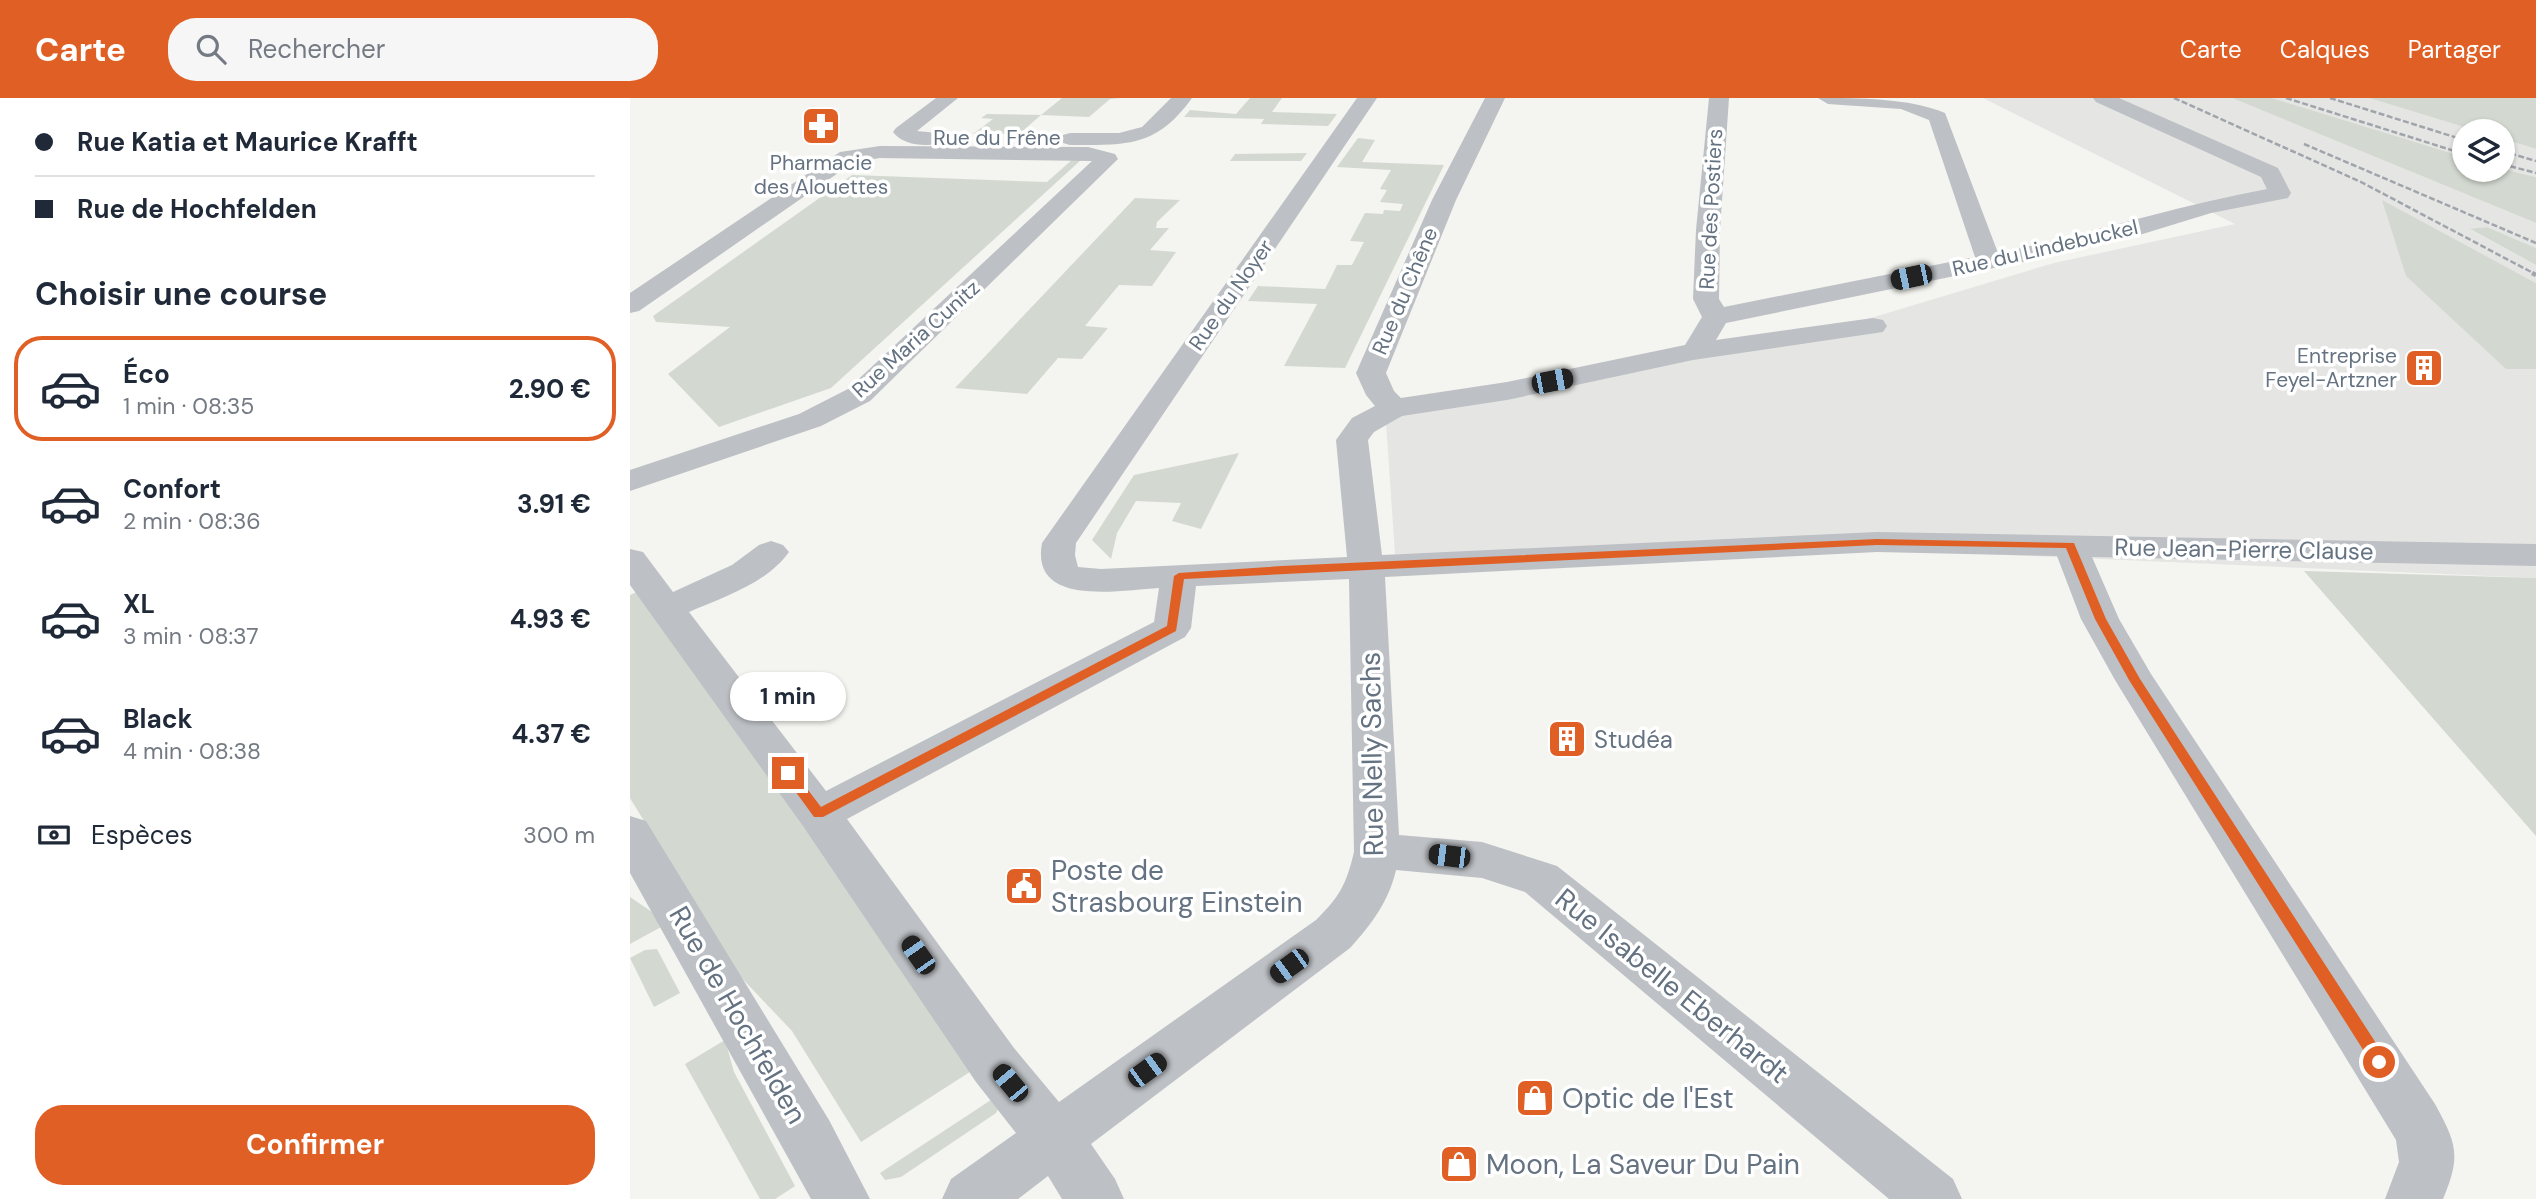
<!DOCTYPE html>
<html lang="fr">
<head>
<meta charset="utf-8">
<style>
	:root { --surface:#fff; --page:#f6f6f7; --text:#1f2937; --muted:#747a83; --line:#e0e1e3; --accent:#e05f25 }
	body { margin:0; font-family:"DM Sans",sans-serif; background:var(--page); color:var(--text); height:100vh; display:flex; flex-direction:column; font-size:26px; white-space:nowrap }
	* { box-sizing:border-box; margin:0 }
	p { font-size:23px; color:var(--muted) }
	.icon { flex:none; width:38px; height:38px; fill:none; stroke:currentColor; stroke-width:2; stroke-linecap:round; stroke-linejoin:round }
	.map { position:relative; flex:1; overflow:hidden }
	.sheet { display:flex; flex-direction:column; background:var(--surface); width:630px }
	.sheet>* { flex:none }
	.hud { display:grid; align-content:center; height:154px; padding:0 35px; background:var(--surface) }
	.tools { position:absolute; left:1822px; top:21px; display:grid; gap:14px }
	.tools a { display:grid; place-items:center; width:63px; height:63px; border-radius:50%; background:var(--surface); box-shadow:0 2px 5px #0004; font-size:35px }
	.end { position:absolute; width:32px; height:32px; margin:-16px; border:9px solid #e05f25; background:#fff; box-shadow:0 0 0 4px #fff }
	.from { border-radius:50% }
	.bubble { position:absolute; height:49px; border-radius:24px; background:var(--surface); box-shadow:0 2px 5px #0004; font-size:23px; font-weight:700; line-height:49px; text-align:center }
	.car { position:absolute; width:21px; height:42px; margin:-21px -10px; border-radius:9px; box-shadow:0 0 5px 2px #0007; background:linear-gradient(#222 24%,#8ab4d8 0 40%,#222 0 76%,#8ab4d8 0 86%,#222 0) }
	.hud b { display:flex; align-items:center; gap:24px; height:66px; font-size:26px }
	.hud b+b { border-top:2px solid var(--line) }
	.hud i { width:18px; height:18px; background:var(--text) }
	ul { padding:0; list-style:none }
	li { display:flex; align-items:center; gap:21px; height:105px; margin:0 14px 10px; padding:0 21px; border:4px solid transparent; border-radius:28px }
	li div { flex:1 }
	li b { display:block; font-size:26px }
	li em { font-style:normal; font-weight:700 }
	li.current { border-color:var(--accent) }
	li>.icon { width:63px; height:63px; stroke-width:1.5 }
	h2 { padding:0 35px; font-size:32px; line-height:84px }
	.pay { display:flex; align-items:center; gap:18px; height:77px; padding:0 35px; font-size:26px }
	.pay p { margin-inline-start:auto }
	.primary-button { display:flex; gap:14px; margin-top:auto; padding:14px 35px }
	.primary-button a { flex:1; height:80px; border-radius:28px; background:var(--accent); color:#fff; font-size:28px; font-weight:700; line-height:80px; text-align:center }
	header { display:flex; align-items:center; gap:42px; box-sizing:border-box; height:98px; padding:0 35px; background:var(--accent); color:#fff }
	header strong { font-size:33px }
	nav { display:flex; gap:38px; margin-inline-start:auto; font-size:24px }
	.search { width:490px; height:63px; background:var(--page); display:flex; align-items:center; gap:18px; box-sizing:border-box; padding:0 24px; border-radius:28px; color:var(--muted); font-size:26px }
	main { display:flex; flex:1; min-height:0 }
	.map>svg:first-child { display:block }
	.built { fill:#e5e6e4 }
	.green { fill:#d3d9d0 }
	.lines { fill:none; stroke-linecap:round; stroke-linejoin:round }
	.minor { fill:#bdc0c4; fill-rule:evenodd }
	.rail-far1 { stroke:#a0a5ab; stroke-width:2.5; stroke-dasharray:6 2.5; stroke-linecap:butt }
	.rail { stroke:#a0a5ab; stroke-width:4.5; stroke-dasharray:8 4.5; stroke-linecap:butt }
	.route { fill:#e05f25 }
	.labels { text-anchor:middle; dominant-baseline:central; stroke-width:7; stroke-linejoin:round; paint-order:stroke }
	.far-street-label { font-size:21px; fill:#647281; stroke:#fff }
	.far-poi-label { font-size:21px; fill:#647281; stroke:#fff }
	.street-label { font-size:24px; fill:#647281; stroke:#fff }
	.poi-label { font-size:24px; fill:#647281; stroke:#fff; text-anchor:start }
	.near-street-label { font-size:28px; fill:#647281; stroke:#fff }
	.near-poi-label { font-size:28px; fill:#647281; stroke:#fff; text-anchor:start }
</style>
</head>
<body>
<header>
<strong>Carte</strong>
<div class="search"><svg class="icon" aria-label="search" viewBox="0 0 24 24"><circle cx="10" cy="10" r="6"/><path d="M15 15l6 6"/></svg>Rechercher</div>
<nav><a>Carte</a><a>Calques</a><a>Partager</a></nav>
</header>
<main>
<section class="sheet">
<div class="hud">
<b><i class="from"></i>Rue Katia et Maurice Krafft</b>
<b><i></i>Rue de Hochfelden</b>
</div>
<h2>Choisir une course</h2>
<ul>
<li class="current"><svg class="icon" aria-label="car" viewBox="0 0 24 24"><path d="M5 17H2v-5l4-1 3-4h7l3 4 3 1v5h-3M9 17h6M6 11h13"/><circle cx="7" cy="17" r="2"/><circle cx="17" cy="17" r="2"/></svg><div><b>Éco</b><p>1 min · 08:35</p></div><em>2.90 €</em></li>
<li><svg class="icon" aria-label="car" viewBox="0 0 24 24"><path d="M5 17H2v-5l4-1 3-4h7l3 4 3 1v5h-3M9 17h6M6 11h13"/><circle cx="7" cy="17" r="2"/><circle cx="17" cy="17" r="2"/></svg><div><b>Confort</b><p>2 min · 08:36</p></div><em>3.91 €</em></li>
<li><svg class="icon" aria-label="car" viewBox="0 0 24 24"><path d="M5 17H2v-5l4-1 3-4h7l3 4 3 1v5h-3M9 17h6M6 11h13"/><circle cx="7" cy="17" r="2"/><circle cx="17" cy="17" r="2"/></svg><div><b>XL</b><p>3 min · 08:37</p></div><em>4.93 €</em></li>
<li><svg class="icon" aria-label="car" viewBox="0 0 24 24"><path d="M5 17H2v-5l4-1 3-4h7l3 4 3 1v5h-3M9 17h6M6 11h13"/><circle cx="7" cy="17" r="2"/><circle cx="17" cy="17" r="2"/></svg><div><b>Black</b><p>4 min · 08:38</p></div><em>4.37 €</em></li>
</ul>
<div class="pay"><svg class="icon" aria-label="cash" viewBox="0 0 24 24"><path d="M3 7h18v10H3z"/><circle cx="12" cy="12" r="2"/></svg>Espèces<p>300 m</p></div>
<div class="primary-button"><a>Confirmer</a></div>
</section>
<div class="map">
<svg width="1906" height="1101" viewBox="0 0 1906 1101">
	<rect width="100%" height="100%" fill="#f4f4f0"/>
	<g class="built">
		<polygon points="1353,0 1602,0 1906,125 1906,150 1857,129 1841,132 1906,167 1906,185 1752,103 1876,271 1906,271 1906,480 1261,452 765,456 755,310 1234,222 1424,165 1605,126"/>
		<polygon points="1642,0 1739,0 1847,33 1834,33 1834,59"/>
		<polygon points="1872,41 1906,51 1906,79 1873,71"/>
	</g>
	<g class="green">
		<polygon points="432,0 491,0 480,1 459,19 411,17 389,36 343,36 363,21 351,20 357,16 411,17"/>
		<polygon points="620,0 652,0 642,14 707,16 698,28 631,26 634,21 554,19 560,12 606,16"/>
		<polygon points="1602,0 1642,0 1834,59 1834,72 1873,71 1906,79 1906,125"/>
		<polygon points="1739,0 1906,0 1906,51 1873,41 1872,33 1847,33"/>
		<polygon points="728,40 745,42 732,64 814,67 715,270 654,268 687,206 618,203 628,188 695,191 707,167 722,167 734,144 720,143 735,115 753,116 754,112 770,113 773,106 750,104 757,92 750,91 761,72 707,69"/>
		<polygon points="677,55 671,63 600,63 605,56"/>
		<polygon points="444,60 452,61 201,290 89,329 38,276 100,229 26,224 23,218 222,77 417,84"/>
		<polygon points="505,100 550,102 527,124 526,130 539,130 520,152 546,154 522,188 489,187 455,228 478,230 452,261 428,260 397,296 325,290"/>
		<polygon points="1752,102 1906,185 1906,271 1876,271 1776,178"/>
		<polygon points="1857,129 1906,150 1906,167 1840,131"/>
		<polygon points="609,355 571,431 542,423 551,405 506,403 487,435 481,461 462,442 504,377"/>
		<polygon points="1674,473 1906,480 1906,738"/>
		<polygon points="7,494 346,970 231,1044 162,933 106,874 0,700 0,497"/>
		<polygon points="0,799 22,814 31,829 0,846"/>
		<polygon points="27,851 50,895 24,909 0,860 15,852"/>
		<polygon points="95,942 104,974 165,1088 145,1101 130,1101 55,966"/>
		<polygon points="367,998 369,1009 366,1015 271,1079 255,1082 250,1075"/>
	</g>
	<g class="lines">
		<g class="minor">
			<path d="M306,0H328L287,33L317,36L320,40L317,44C300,49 274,49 263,34L266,30Z"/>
			<path d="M541,0H562C526,50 496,47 440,47L433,45L430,41L433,37L440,35H489L512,29Z"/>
			<path d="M727,0H747L446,445L445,457L448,469L471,471L717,459L706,342L722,320L745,308L736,297L726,275L802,102L855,0H875L826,102L756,275L764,293L771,300L877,284L1055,247L1072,219L1063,201L1066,132L1079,0H1099L1090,132L1089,201L1094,209L1345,159L1299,22L1271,11L1198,6L1188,0C1230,0 1278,0 1315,15L1368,155C1458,136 1546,108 1637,91L1631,79L1466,4L1463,0H1489L1648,70L1661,95L1658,100L1581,115L1506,138L1408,161L1096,225L1086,242L1243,220L1253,222L1257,228L1253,234L1063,262L877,302L772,318L744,334L738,342L752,457L1247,434L1906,446V468L1462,459L1489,521L1521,576L1805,1006C1827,1046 1831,1058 1813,1101H1755L1769,1064L1766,1042L1485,582L1451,521L1427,458L1247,454L755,479L769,737L852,744L927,768L1323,1081L1332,1101H1259L895,794L852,780L766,772C759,803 741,827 720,850L461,1046L485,1081L494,1101H432L418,1078L388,1101H312L321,1081L386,1035L346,984L173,728L0,487V451L13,454L43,494L102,467L129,447L141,443L153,447L159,454C136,486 93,499 59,514L196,693L524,524L529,490C490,492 400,510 412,445ZM719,481L724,754C716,787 710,798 686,822L429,1004L384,950L217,721L555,539L561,530L566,488Z"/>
			<polygon points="250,48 458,49 485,56 488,61 240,303 191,328 0,393 0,372 169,316 218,291 462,63 250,60 224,64 9,213 0,215 0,195 210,54"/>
			<polygon points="0,718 16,723 199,1022 240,1101 181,1101 0,775"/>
		</g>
		<g class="rail-far1">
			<polyline points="1544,0 1731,84 1905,176"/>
			<polyline points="1656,0 1834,56"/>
			<polyline points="1700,0 1834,42"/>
			<polyline points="1674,46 1906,145"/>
			<polyline points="1872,53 1906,63"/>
			<polyline points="1872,66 1906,75"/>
		</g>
		<polyline class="rail" points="1902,175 1906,177"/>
	</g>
	<polygon class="route" points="1247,441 1444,445 1476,521 1510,581 1755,959 1757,964 1755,969 1744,969 1499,582 1465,521 1436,450 1247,447 554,481 546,533 193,719 184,719 152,675 154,671 162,671 191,709 537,528 544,478 549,475 652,468"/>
	<defs>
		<symbol id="pharmacy-square" viewBox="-11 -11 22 22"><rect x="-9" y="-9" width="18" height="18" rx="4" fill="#e05f25" stroke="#fff"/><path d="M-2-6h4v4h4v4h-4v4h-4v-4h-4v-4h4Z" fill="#fff"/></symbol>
		<symbol id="building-square" viewBox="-11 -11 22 22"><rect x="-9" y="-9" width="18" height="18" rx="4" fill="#e05f25" stroke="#fff"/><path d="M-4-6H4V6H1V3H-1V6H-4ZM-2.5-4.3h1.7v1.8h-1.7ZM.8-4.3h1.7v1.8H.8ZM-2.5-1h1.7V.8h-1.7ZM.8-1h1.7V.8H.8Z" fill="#fff"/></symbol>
		<symbol id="civic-square" viewBox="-11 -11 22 22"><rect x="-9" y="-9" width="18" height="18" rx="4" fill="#e05f25" stroke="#fff"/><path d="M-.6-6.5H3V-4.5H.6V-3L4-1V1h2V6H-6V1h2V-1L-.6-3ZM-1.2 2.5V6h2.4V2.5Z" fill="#fff"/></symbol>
		<symbol id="shop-square" viewBox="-11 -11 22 22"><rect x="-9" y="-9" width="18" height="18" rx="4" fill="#e05f25" stroke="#fff"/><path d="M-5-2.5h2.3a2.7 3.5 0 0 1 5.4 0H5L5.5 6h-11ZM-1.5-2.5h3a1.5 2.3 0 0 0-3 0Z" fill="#fff"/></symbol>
	</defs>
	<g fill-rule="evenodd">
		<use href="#pharmacy-square" x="169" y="6" width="44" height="44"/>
		<use href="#building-square" x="1772" y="248" width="44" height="44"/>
		<use href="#building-square" x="915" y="619" width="44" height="44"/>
		<use href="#civic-square" x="372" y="766" width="44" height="44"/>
		<use href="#shop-square" x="883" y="978" width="44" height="44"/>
		<use href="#shop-square" x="807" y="1044" width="44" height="44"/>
	</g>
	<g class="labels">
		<g class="far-street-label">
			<text x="367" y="40">Rue du Frêne</text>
			<text transform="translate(1081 111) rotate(-87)">Rue des Postiers</text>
			<text transform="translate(1415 150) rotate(-13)">Rue du Lindebuckel</text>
			<text transform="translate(775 193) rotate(-67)">Rue du Chêne</text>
			<text transform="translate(601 197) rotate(-55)">Rue du Noyer</text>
			<text transform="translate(286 241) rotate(-42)">Rue Maria Cunitz</text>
		</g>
		<g class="far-poi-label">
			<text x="191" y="65">Pharmacie<tspan x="191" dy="24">des Alouettes</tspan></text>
			<text x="1767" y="258" text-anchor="end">Entreprise<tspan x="1767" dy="24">Feyel-Artzner</tspan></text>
		</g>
		<g class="street-label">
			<text transform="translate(1614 451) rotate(1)">Rue Jean-Pierre Clause</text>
		</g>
		<g class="poi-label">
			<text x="964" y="641">Studéa</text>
		</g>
		<g class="near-street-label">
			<text transform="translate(742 656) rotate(-91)">Rue Nelly Sachs</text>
			<text transform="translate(1042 888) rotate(39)">Rue Isabelle Eberhardt</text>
			<text transform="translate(108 917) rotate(60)">Rue de Hochfelden</text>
		</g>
		<g class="near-poi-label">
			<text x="421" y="772">Poste de<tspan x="421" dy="32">Strasbourg Einstein</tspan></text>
			<text x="932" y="1000">Optic de l'Est</text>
			<text x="856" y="1066">Moon, La Saveur Du Pain</text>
		</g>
	</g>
</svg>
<div class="tools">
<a><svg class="icon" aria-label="layers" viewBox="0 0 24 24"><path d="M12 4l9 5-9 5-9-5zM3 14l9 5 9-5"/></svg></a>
</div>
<i class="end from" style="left:1749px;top:964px"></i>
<i class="end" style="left:158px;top:675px"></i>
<div class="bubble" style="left:100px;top:574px;width:116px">1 min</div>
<i class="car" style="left:1281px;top:179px;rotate:258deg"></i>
<i class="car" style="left:922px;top:283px;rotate:79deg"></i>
<i class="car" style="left:819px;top:758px;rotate:277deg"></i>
<i class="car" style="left:288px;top:857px;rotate:325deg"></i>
<i class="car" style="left:659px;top:868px;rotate:234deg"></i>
<i class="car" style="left:517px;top:972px;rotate:54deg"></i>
<i class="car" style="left:380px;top:985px;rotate:320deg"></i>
</div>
</main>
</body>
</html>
